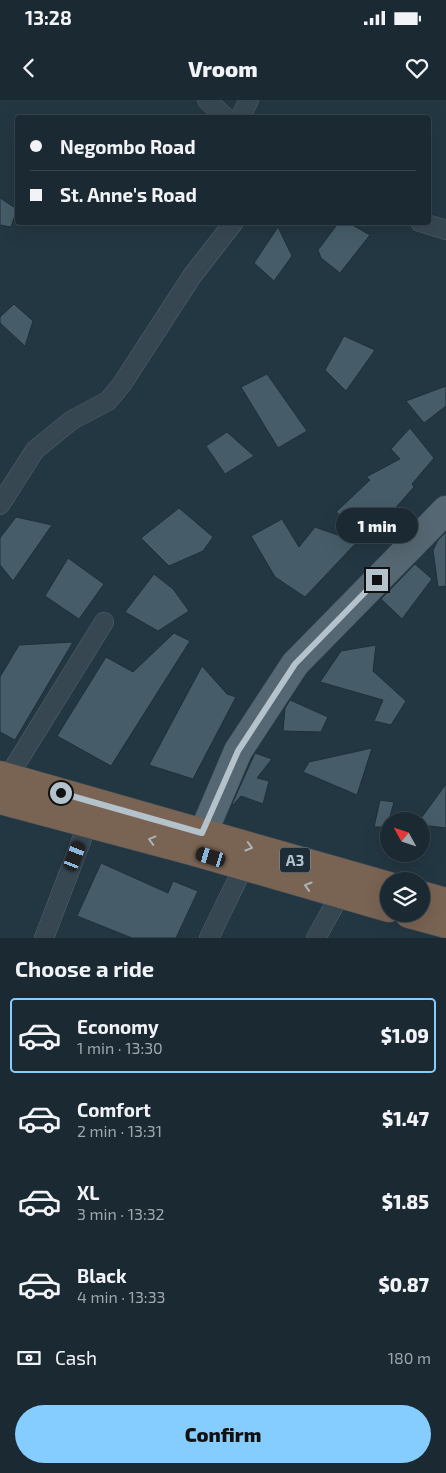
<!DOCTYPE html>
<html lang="en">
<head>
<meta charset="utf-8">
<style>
	:root { --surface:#1a2932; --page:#27353e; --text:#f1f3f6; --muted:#9fa6ac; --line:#38454d; --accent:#86cdff }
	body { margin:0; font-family:"Exo 2",sans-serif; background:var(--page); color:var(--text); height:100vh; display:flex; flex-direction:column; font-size:19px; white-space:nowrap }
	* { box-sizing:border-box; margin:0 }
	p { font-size:16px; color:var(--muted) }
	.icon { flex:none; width:28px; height:28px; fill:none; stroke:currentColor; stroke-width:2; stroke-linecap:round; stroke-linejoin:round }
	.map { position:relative; height:838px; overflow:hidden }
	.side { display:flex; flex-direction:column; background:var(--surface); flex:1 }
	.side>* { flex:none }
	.banner { position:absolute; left:15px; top:15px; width:416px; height:110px; border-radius:5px; box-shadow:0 5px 20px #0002,0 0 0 1px var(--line); display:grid; align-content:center; height:110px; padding:0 15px; background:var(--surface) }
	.needle { width:32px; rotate:310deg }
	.fabs { position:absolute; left:380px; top:712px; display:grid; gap:10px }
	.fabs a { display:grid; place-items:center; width:50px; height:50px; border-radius:50%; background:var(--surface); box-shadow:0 5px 20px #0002,0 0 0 1px var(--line); font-size:25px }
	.end { position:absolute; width:22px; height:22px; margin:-11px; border:6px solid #b4c2cc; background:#111; box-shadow:0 0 0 2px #111 }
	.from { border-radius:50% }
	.bubble { position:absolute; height:35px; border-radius:18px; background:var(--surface); box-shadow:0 5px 20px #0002,0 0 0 1px var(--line); font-size:16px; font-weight:800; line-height:35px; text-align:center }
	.car { position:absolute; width:15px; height:30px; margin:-15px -8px; border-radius:6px; box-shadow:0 0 4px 1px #0007; background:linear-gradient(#222 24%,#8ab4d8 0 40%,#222 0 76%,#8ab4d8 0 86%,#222 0) }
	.banner b { display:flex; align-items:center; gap:18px; height:48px; font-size:19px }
	.banner b+b { border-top:1px solid var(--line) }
	.banner i { width:12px; height:12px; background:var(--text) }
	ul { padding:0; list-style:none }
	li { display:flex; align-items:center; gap:15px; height:75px; margin:0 10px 8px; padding:0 5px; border:2px solid transparent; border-radius:5px }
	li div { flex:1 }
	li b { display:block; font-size:19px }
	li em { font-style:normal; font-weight:800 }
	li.active { border-color:var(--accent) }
	li>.icon { width:45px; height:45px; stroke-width:1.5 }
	h2 { padding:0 15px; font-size:22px; line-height:60px }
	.pay { display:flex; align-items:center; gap:12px; height:55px; padding:0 15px; font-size:19px }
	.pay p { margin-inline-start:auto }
	.primary-button { display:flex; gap:10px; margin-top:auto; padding:10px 15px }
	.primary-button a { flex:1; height:58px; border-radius:30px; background:var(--accent); color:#111; font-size:20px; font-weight:800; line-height:58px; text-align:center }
	.status { display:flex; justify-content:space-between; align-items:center; height:35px; padding:0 25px; background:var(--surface); direction:ltr }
	.status svg { height:14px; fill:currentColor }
	header { display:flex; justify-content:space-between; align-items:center; height:65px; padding:0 15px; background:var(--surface); font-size:22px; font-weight:800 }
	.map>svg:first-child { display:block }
	.building { fill:#465d69; stroke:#1e2f39 }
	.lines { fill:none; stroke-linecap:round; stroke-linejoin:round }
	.street-casing { stroke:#55656f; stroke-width:20 }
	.primary-casing { stroke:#44545e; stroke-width:29 }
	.highway-casing { stroke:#42525c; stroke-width:29 }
	.street { stroke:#374752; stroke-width:19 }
	.primary { stroke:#556772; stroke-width:28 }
	.highway { stroke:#796353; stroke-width:28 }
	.oneway { stroke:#abb4ba }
	.route { stroke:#b4c2cc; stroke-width:6 }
	.labels { text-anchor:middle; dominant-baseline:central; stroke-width:4.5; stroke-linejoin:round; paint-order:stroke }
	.shield { fill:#1c2d37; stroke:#86959f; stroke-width:1 }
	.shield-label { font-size:15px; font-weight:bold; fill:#b4c2cc }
</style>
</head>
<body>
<div class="status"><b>13:28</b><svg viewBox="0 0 49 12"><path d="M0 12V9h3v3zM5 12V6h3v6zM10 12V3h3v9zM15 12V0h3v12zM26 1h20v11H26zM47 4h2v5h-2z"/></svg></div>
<header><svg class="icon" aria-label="back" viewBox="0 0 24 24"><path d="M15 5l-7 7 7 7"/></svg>Vroom<svg class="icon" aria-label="heart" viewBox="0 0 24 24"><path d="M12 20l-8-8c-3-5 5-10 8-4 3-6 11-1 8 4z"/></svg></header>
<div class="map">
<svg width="446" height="838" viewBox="0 0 446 838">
	<rect width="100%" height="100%" fill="#233742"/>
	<g class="building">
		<polygon points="0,98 17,109 11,127 0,125"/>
		<polygon points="339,122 347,122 370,135 340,173 321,158 318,150"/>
		<polygon points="278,127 292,156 274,181 254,163"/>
		<polygon points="14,204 33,221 25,246 0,223 0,217"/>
		<polygon points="344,236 375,250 346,291 325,270"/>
		<polygon points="267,274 307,331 278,348 241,287"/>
		<polygon points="446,286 446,306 424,323 406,301"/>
		<polygon points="410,328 434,358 412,384 414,387 392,412 394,413 370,437 336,412 370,380 366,377 400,359 391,349"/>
		<polygon points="227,332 254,356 225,374 206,346"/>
		<polygon points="179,408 213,437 203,451 169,466 141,438"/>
		<polygon points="16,417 52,425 13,481 0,465 0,438"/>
		<polygon points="282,419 299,447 315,427 357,442 305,497 275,477 251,436"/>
		<polygon points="446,432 446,486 438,487 433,450 438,440"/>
		<polygon points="68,458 104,484 79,519 45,496"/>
		<polygon points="415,464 432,479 402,519 381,499"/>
		<polygon points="154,474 173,489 189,511 158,531 125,512"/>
		<polygon points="174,533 190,541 111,666 57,636 106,557 133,572"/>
		<polygon points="73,542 15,640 0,632 0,577 19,545"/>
		<polygon points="376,545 373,571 406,601 391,625 374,621 383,600 320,582 341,551"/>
		<polygon points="202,566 227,594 236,597 193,679 149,665"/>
		<polygon points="290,600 328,617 321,632 283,631 285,608"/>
		<polygon points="372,648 357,695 303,672 309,662"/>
		<polygon points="255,653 272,659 257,678 269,681 263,704 241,696 233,705 232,704"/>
		<polygon points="446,684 446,728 421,725 421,721 419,721"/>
		<polygon points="380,700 394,702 387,727 374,727"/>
		<polygon points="101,763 168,793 173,781 198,791 176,838 132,838 77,816"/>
	</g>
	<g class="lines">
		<defs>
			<g id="street">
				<polyline points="207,0 226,18"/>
				<polyline points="240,18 249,0"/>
				<polyline points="420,122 446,130"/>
				<polyline points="0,405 35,350 72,320 108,301 122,284 192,176 234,122"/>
				<polyline points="8,677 104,522"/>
				<polyline points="44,838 88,723"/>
				<polyline points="209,838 244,766"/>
				<polyline points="316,838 340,795"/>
			</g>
			<polyline id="primary" points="195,752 238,651 295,564 446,410"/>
			<g id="highway">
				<polyline points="0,675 389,786"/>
				<polyline points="0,700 195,752 389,808"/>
				<polyline points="421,795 446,802"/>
				<polyline points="409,814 446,824"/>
			</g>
		</defs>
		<use href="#street" class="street-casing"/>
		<use href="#primary" class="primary-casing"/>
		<use href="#highway" class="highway-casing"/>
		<use href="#street" class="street"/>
		<use href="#primary" class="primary"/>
		<use href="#highway" class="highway"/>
	</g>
	<defs><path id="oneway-chevron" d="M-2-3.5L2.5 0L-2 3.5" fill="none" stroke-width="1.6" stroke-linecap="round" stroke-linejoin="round" transform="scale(1.25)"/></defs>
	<g class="oneway">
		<use href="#oneway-chevron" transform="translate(152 740) rotate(-165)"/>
		<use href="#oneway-chevron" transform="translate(249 747) rotate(16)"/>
		<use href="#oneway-chevron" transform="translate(308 786) rotate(-163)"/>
	</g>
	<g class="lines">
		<polyline class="route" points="61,693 202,733 238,651 295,564 377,480"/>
	</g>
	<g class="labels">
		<rect class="shield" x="280" y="747.5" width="30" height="25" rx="4"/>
		<g class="shield-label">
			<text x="295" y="760">A3</text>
		</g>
	</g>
</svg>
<div class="fabs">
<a><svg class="needle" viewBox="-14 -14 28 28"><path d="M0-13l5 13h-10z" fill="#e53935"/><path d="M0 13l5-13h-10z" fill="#9fa6ac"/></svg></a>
<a><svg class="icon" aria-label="layers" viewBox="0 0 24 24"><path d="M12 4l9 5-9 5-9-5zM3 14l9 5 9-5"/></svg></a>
</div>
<i class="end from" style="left:61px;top:693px"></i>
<i class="end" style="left:377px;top:480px"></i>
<div class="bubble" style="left:336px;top:408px;width:82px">1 min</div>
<i class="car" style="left:75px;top:756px;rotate:21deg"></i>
<i class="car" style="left:211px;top:757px;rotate:287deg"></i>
<div class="banner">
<b><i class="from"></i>Negombo Road</b>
<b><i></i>St. Anne's Road</b>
</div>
</div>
<section class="side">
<h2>Choose a ride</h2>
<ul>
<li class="active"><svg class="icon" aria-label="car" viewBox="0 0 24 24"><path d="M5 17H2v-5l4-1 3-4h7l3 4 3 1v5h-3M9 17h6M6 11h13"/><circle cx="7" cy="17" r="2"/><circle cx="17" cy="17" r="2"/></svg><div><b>Economy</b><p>1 min · 13:30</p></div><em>$1.09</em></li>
<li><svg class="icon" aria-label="car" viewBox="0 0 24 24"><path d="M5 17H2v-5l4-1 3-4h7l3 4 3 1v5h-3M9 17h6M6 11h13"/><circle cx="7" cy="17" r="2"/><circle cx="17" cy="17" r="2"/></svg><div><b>Comfort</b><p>2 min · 13:31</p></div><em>$1.47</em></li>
<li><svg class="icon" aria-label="car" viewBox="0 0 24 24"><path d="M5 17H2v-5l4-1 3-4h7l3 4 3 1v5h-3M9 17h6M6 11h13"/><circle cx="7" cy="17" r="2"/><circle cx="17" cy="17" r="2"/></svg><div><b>XL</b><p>3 min · 13:32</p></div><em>$1.85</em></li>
<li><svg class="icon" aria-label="car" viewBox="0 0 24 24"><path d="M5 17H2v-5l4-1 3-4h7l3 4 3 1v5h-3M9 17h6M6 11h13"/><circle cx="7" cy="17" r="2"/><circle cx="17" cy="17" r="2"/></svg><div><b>Black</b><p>4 min · 13:33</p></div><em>$0.87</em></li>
</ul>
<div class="pay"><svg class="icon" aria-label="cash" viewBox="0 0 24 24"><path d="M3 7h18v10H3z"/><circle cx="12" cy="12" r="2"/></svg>Cash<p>180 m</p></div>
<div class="primary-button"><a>Confirm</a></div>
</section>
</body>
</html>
